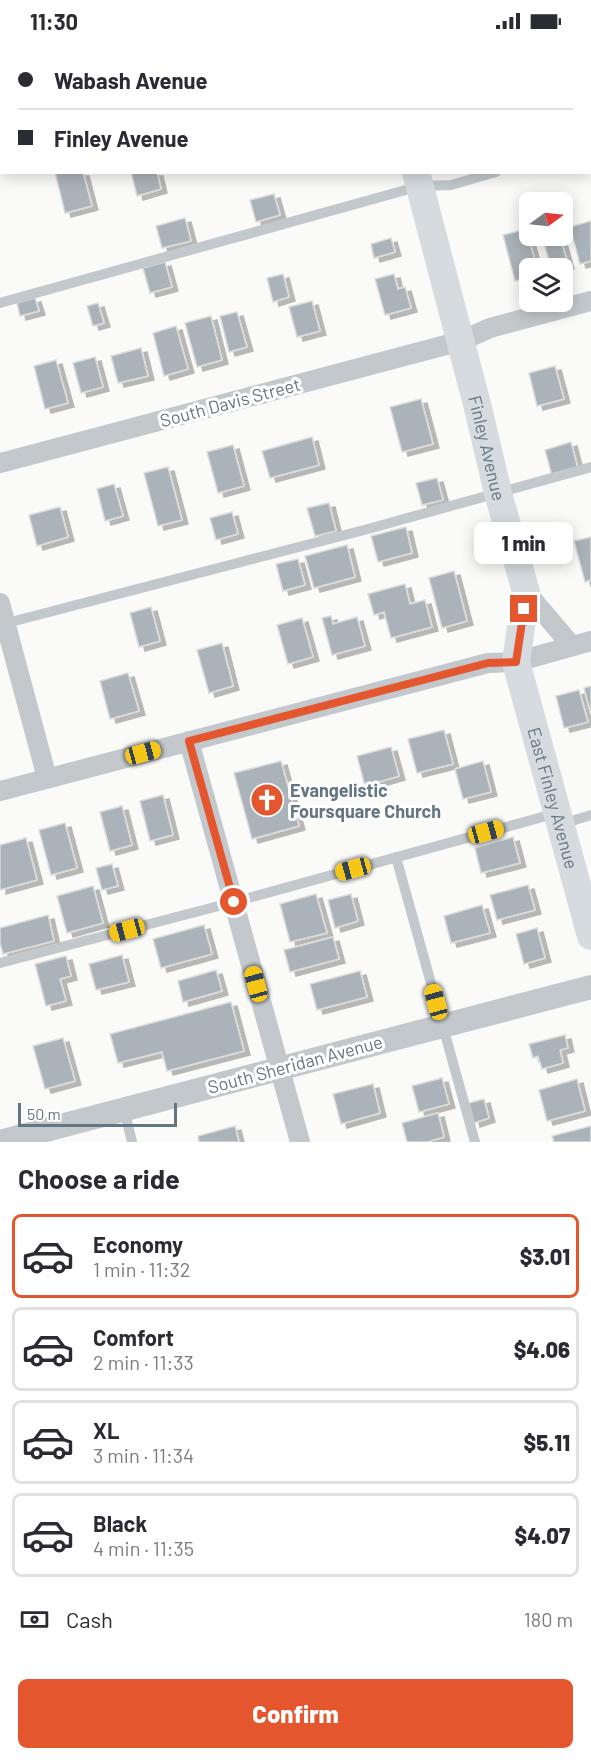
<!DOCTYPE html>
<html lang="en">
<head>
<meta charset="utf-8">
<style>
	:root { --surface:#fff; --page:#f2f2f3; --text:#2b2b33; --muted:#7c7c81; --line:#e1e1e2; --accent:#e4572e }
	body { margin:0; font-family:Barlow,sans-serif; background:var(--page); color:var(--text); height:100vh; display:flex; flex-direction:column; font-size:22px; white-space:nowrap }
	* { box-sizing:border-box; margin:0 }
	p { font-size:20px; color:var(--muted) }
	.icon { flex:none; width:33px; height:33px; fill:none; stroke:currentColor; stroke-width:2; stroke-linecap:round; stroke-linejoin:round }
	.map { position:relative; height:1100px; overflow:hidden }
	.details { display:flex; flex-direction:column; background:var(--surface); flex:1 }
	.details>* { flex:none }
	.top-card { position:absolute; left:0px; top:0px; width:591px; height:132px; box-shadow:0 3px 15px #0003; display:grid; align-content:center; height:132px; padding:0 18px; background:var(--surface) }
	.needle { width:39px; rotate:75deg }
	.fabs { position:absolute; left:519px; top:150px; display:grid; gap:12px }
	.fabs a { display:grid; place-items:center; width:54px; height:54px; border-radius:9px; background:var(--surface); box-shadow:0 3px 15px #0003; font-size:30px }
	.scale { position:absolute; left:18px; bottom:15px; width:159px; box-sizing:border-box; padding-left:6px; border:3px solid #657683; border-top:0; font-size:16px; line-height:21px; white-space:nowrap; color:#657683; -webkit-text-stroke:4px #fff; paint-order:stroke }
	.end { position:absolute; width:27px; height:27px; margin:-14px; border:8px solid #e4572e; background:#fff; box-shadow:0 0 0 3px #fff }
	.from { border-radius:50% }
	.bubble { position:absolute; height:42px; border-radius:9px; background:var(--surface); box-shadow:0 3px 15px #0003; font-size:20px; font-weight:800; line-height:42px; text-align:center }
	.car { position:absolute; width:18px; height:36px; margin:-18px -9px; border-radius:8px; box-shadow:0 0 4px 2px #0007; background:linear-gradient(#f5c518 24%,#345 0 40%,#f5c518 0 76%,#345 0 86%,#f5c518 0) }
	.top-card b { display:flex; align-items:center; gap:21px; height:57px; font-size:22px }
	.top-card b+b { border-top:2px solid var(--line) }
	.top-card i { width:15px; height:15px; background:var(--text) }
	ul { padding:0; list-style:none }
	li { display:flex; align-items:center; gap:18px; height:84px; margin:0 12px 9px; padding:0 6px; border:3px solid var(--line); border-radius:9px }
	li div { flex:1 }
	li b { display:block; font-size:22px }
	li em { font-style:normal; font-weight:800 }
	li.current { border-color:var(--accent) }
	li>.icon { width:54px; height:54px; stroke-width:1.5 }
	h2 { padding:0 18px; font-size:27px; line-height:72px }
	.pay { display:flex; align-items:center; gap:15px; height:66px; padding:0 18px; font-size:22px }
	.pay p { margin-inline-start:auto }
	.action { display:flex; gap:12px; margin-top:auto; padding:12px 18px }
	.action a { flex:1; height:69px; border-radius:9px; background:var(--accent); color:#fff; font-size:24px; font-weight:800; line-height:69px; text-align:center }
	.status { display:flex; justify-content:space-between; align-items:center; height:42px; padding:0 30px; background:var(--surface); direction:ltr }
	.status svg { height:16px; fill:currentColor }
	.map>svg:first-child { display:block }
	.building { fill:#aab3b9; stroke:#dcdcda; stroke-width:1.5; filter:url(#shadow) }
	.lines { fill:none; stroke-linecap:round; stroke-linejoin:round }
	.service { stroke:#c3c8cc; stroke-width:10 }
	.minor { stroke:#c3c8cc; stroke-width:20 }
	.tertiary { stroke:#c3c8cc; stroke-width:24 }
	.secondary { stroke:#d6dbdf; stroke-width:28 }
	.route { stroke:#e4572e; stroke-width:8 }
	.labels { text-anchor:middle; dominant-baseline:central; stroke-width:6; stroke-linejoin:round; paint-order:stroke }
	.street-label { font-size:18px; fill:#657683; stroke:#fff }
	.poi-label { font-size:18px; font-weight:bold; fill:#657683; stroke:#fff; text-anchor:start }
</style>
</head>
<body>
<div class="status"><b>11:30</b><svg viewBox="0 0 49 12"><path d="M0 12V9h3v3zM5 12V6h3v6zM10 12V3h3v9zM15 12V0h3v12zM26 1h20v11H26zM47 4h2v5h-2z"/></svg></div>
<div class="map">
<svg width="591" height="1100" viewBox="0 0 591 1100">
	<defs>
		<filter id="shadow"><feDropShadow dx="6" dy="4" stdDeviation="0" flood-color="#0004"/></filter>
	</defs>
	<rect width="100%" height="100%" fill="#fafaf8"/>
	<g class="building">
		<polygon points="581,0 591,0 591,30 590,30 590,2 576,2"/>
		<polygon points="55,130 83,130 92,164 65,171"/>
		<polygon points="131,130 157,130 161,147 137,154"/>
		<polygon points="274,152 280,173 256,180 250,158"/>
		<polygon points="185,176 191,199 162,206 156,184"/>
		<polygon points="591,179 591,219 580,222 570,185"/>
		<polygon points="526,187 537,226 530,226 530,235 515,239 503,193"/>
		<polygon points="542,194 560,194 568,223 551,226"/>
		<polygon points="391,196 395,210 374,216 371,202"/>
		<polygon points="165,220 172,245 150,251 143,226"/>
		<polygon points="283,232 289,255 273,260 267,236"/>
		<polygon points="394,232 398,247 405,245 411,266 385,273 375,237"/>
		<polygon points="35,256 39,269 20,274 17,261"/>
		<polygon points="312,259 320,289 297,295 289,265"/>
		<polygon points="98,261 104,281 93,284 87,264"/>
		<polygon points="237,270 247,305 229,310 220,274"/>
		<polygon points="211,274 222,318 197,325 185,281"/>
		<polygon points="176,284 188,327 164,334 153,291"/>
		<polygon points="141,306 148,334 118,341 111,314"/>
		<polygon points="95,315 103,345 81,351 73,321"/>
		<polygon points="56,318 68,361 45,367 34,324"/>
		<polygon points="555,324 564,357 537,364 529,331"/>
		<polygon points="421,357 433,402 402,410 390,365"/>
		<polygon points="312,395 319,423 270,436 262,409"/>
		<polygon points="571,400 578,427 552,434 545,408"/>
		<polygon points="233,403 244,444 218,451 207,410"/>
		<polygon points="168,425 182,478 158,484 144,431"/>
		<polygon points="437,436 443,458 422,463 416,441"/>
		<polygon points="114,442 123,474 105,479 97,447"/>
		<polygon points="329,461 336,489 315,494 307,466"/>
		<polygon points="60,465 68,495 37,504 29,473"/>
		<polygon points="232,470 238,492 216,498 210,476"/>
		<polygon points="406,485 412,511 378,520 371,494"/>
		<polygon points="591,495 591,538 585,540 574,499"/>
		<polygon points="347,503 355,535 314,546 305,514"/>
		<polygon points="298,517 305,543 283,549 276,522"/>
		<polygon points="454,529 467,579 442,586 429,536"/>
		<polygon points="405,542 410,562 425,558 432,585 391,596 384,570 374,573 368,552"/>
		<polygon points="151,565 160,599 139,605 130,571"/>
		<polygon points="331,574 333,582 357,575 365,604 332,613 322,576"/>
		<polygon points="302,576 313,615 288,622 277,583"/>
		<polygon points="222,601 233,644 209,651 197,608"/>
		<polygon points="128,631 139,669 110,677 100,639"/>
		<polygon points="591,644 591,672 584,646"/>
		<polygon points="579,648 588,680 564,686 556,654"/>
		<polygon points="444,688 453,722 417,731 408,697"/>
		<polygon points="391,705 399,734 365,744 357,714"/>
		<polygon points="281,719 299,784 252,797 234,731"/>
		<polygon points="483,719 491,750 463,757 455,727"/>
		<polygon points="163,753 173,793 150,799 140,759"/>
		<polygon points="122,764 132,803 110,809 100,770"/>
		<polygon points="65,781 77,826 51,833 39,788"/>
		<polygon points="513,795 520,821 481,831 475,806"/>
		<polygon points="26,796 37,838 0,848 0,803"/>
		<polygon points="112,822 118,844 102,848 96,826"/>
		<polygon points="528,843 535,868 497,878 490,853"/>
		<polygon points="93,844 103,881 67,891 57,854"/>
		<polygon points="316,852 327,891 290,900 280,862"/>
		<polygon points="351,852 358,879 335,886 328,858"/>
		<polygon points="482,863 490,891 451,901 444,874"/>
		<polygon points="48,873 54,899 3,912 0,901 0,886"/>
		<polygon points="204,883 212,912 161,926 153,897"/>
		<polygon points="537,886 545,916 524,922 516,892"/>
		<polygon points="333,895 339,917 290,930 284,908"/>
		<polygon points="122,913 129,940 96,948 89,922"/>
		<polygon points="66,914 71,934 60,937 66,959 46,964 35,922"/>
		<polygon points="216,928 222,949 183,960 178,939"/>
		<polygon points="360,929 367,955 317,968 310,942"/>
		<polygon points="231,960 244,1009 167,1029 162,1010 118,1021 110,992"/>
		<polygon points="565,993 568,1006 560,1008 563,1021 542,1027 538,1014 533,1016 529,1002"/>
		<polygon points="63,996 75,1039 45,1047 33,1004"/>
		<polygon points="442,1036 449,1062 419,1070 412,1044"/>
		<polygon points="577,1037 585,1069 547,1079 539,1048"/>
		<polygon points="373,1042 380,1071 341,1082 333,1052"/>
		<polygon points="484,1057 489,1076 474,1081 469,1061"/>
		<polygon points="438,1071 444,1095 427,1100 407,1100 402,1081"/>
		<polygon points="235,1084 239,1100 199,1100 198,1094"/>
		<polygon points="591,1084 591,1100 554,1100 552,1094"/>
	</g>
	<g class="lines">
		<g class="service">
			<polyline points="590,105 591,104"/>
			<polyline points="0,261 420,144 451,143 496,130"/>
			<polyline points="3,582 368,487 591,425"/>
			<polyline points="562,782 591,773"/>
			<polyline points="396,815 475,1100"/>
			<polyline points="0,921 234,860 557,771"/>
			<polyline points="124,1067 132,1100"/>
		</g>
		<g class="minor">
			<polyline points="334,2 340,0"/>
			<polyline points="0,91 2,90"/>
			<polyline points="0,421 461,299 490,286 591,259"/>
			<polyline points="526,550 572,604"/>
			<polyline points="0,561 47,736"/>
			<polyline points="189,699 300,1100"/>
			<polyline points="0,749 488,621 516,620 591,599"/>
		</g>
		<polyline class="tertiary" points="0,1100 591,945"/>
		<g class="secondary">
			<polyline points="383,0 384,2"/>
			<path id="s1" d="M416,130L478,366L498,451L526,550L516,620L591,894"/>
		</g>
	</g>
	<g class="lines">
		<polyline class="route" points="234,860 189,699 488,621 516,620 524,567"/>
	</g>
	<defs>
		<symbol id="church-disc" viewBox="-11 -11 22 22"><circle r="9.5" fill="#e4572e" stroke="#fff"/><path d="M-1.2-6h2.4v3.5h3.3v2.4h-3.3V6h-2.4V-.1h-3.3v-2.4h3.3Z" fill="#fff"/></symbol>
	</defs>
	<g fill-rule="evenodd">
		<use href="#church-disc" x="248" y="739" width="38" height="38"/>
	</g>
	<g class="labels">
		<g class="street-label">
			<text transform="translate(230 360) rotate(-15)">South Davis Street</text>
			<text stroke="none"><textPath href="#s1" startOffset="285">Finley Avenue</textPath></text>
			<text stroke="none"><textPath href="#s1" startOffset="646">East Finley Avenue</textPath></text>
			<text transform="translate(295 1022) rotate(-15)">South Sheridan Avenue</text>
		</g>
		<g class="poi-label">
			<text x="290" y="748">Evangelistic<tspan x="290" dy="21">Foursquare Church</tspan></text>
		</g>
	</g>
</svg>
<div class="fabs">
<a><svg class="needle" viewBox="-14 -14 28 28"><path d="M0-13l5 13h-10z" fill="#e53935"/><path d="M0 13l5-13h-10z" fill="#7c7c81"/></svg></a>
<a><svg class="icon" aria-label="layers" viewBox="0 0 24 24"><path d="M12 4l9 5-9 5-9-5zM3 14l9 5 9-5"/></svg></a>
</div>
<div class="scale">50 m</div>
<i class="end from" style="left:234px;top:860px"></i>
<i class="end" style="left:524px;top:567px"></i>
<div class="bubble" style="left:474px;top:480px;width:99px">1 min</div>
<i class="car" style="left:143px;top:711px;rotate:75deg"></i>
<i class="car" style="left:486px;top:790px;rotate:75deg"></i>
<i class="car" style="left:353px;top:827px;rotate:255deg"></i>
<i class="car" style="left:127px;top:888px;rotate:255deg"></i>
<i class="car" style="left:256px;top:942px;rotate:345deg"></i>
<i class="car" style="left:436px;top:960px;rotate:345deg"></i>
<div class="top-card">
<b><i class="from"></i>Wabash Avenue</b>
<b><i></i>Finley Avenue</b>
</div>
</div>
<section class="details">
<h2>Choose a ride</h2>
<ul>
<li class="current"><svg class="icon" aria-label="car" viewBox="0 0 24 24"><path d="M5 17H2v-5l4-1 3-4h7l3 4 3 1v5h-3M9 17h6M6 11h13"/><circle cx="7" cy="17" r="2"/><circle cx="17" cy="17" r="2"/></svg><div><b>Economy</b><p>1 min · 11:32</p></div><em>$3.01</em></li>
<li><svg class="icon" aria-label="car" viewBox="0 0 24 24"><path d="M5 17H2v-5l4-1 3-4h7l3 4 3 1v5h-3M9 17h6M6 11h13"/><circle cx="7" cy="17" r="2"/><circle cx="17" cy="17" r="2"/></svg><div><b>Comfort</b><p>2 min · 11:33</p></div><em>$4.06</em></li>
<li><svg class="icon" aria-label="car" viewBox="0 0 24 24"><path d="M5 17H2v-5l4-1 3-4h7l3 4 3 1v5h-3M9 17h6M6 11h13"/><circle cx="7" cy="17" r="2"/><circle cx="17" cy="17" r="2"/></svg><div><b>XL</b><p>3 min · 11:34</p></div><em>$5.11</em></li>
<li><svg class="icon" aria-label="car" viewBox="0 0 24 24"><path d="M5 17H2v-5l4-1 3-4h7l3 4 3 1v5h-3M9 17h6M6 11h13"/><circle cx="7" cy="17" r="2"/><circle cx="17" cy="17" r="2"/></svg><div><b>Black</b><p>4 min · 11:35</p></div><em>$4.07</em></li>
</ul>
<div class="pay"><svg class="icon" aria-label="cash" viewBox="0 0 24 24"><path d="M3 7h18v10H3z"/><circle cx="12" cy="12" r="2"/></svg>Cash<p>180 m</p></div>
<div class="action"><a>Confirm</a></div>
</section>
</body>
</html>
